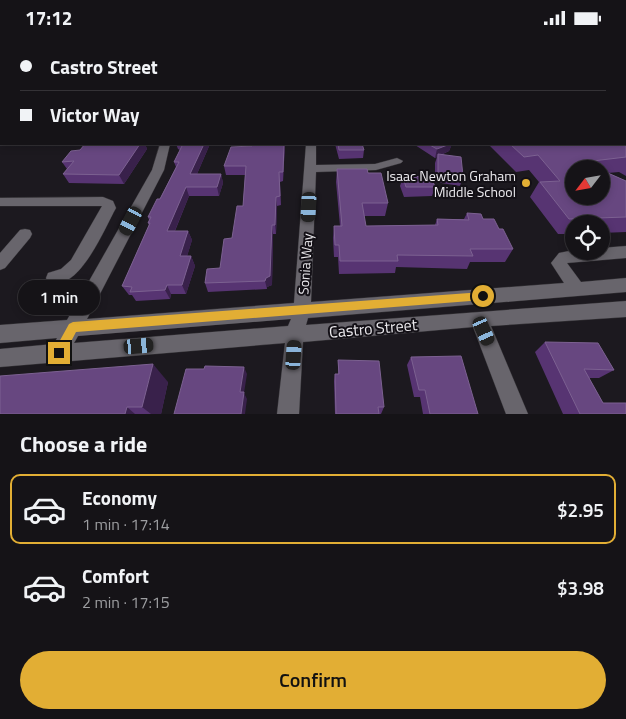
<!DOCTYPE html>
<html lang="en">
<head>
<meta charset="utf-8">
<style>
	:root { --surface:#151317; --page:#222024; --text:#f1f3f6; --muted:#9d9ea1; --line:#343236; --accent:#e2ae34 }
	body { margin:0; font-family:"Titillium Web",sans-serif; background:var(--page); color:var(--text); height:100vh; display:flex; flex-direction:column; font-size:19px; white-space:nowrap }
	* { box-sizing:border-box; margin:0 }
	p { font-size:16px; color:var(--muted) }
	.icon { flex:none; width:28px; height:28px; fill:none; stroke:currentColor; stroke-width:2; stroke-linecap:round; stroke-linejoin:round }
	.map { position:relative; height:379px; overflow:hidden }
	.details { display:flex; flex-direction:column; background:var(--surface); flex:1 }
	.details>* { flex:none }
	.guide { position:absolute; left:0px; top:0px; width:626px; height:110px; box-shadow:0 2px 8px #0003,0 0 0 1px var(--line); display:grid; align-content:center; height:110px; padding:0 20px; background:var(--surface) }
	.needle { width:32px; rotate:239deg }
	.controls { position:absolute; left:565px; top:125px; display:grid; gap:10px }
	.controls a { display:grid; place-items:center; width:45px; height:45px; border-radius:50%; background:var(--surface); box-shadow:0 2px 8px #0003,0 0 0 1px var(--line); font-size:25px }
	.end { position:absolute; width:22px; height:22px; margin:-11px; border:6px solid #e2ae34; background:#111; box-shadow:0 0 0 2px #111 }
	.from { border-radius:50% }
	.bubble { position:absolute; height:35px; border-radius:18px; background:var(--surface); box-shadow:0 2px 8px #0003,0 0 0 1px var(--line); font-size:16px; font-weight:600; line-height:35px; text-align:center }
	.car { position:absolute; width:15px; height:30px; margin:-15px -8px; border-radius:6px; box-shadow:0 0 4px 1px #0007; background:linear-gradient(#222 24%,#8ab4d8 0 40%,#222 0 76%,#8ab4d8 0 86%,#222 0) }
	.guide b { display:flex; align-items:center; gap:18px; height:48px; font-size:19px }
	.guide b+b { border-top:1px solid var(--line) }
	.guide i { width:12px; height:12px; background:var(--text) }
	ul { padding:0; list-style:none }
	li { display:flex; align-items:center; gap:15px; height:70px; margin:0 10px 8px; padding:0 10px; border:2px solid transparent; border-radius:10px }
	li div { flex:1 }
	li b { display:block; font-size:19px }
	li em { font-style:normal; font-weight:600 }
	li.current { border-color:var(--accent) }
	li>.icon { width:45px; height:45px; stroke-width:1.5 }
	h2 { padding:0 20px; font-size:22px; line-height:60px }
	.primary-button { display:flex; gap:10px; margin-top:auto; padding:10px 20px }
	.primary-button a { flex:1; height:58px; border-radius:30px; background:var(--accent); color:#111; font-size:20px; font-weight:600; line-height:58px; text-align:center }
	.status { display:flex; justify-content:space-between; align-items:center; height:35px; padding:0 25px; background:var(--surface); direction:ltr }
	.status svg { height:14px; fill:currentColor }
	.map>svg:first-child { display:block }
	.lines { fill:none; stroke-linecap:round; stroke-linejoin:round }
	.minor-casing { stroke:#353337; stroke-width:1 }
	.major-casing { stroke:#353337; stroke-width:19 }
	.minor { fill:#68656c; fill-rule:evenodd }
	.major { stroke:#85669f; stroke-width:18 }
	.wall { fill:#573472; fill-rule:evenodd }
	.shaded-wall { fill:#39214b }
	.building { fill:#674780; stroke:#7c6191 }
	.route { fill:#e2ae34 }
	.poi-dot { fill:#e2ae34; stroke:#131016; stroke-width:2 }
	.labels { text-anchor:middle; dominant-baseline:central; stroke-width:4; stroke-linejoin:round; paint-order:stroke }
	.poi-label { font-size:14px; fill:#eceaee; stroke:#131016; text-anchor:end }
	.street-label { font-size:14px; fill:#eceaee; stroke:#131016 }
	.near-street-label { font-size:16px; fill:#eceaee; stroke:#131016 }
</style>
</head>
<body>
<div class="status"><b>17:12</b><svg viewBox="0 0 49 12"><path d="M0 12V9h3v3zM5 12V6h3v6zM10 12V3h3v9zM15 12V0h3v12zM26 1h20v11H26zM47 4h2v5h-2z"/></svg></div>
<div class="map">
<svg width="626" height="379" viewBox="0 0 626 379">
	<rect width="100%" height="100%" fill="#1c191f"/>
	<g class="lines">
		<defs>
			<g id="minor">
				<path d="M160,109H170L164,135L87,284L294,268L306,109H316V130L375,129L397,123L403,126L401,128L376,135L316,137L311,267L564,248L551,228L559,218L574,215L601,216V213L626,211V223L567,228L581,247L626,243V257L308,283L306,290L626,266V282L491,291L528,379H506L473,292L303,307L299,379H277L285,308L0,332V314L54,309L57,303L0,308V290L67,285L152,135ZM291,284L288,291L74,308L78,301Z"/>
				<path d="M103,162L113,166L116,173C104,194 79,258 48,248L46,243L48,238L61,234L71,225L102,171H0V163Z"/>
				<polygon points="25,194 30,195 32,199 30,203 5,233 0,235 0,218 20,195"/>
			</g>
			<g id="major">
				<polyline points="0,72 1,71"/>
				<polyline points="0,94 1,93"/>
			</g>
		</defs>
		<use href="#minor" class="minor-casing"/>
		<use href="#major" class="major-casing"/>
		<use href="#minor" class="minor"/>
		<use href="#major" class="major"/>
	</g>
	<g class="wall">
		<path d="M626,60V141L619,137L608,138L626,146V197L601,198V189H574V199H558L530,162L539,147L529,135L516,137L488,109H625ZM574,134H601V161Z"/>
		<polygon points="85,109 145,109 147,114 124,149 69,148 63,139 67,134 62,127 80,115"/>
		<polygon points="176,109 210,109 197,139 221,139 223,148 219,161 189,161 175,196 188,196 192,205 187,221 191,221 195,231 186,259 171,259 170,264 136,266 132,260 129,260 122,251 149,190 148,188 149,185 148,182 160,164 176,132 174,127 180,115 178,114"/>
		<polygon points="252,109 285,109 283,146 280,147 281,170 277,171 276,199 273,199 272,250 267,252 267,254 208,257 205,248 220,233 232,203 243,171 245,140 226,140 224,131 252,111"/>
		<polygon points="335,109 362,109 364,115 363,123 339,124"/>
		<polygon points="387,109 452,109 449,116 443,119 463,141 460,151 435,147 435,128 437,122 435,123 415,110"/>
		<polygon points="337,134 368,138 388,168 385,181 364,181 366,191 435,190 437,184 464,184 467,178 483,184 499,194 513,214 505,227 470,227 467,234 396,232 395,238 339,239 338,222 334,222 333,203 334,191 340,191 336,147"/>
		<polygon points="403,142 435,152 432,161 404,162 400,151"/>
		<polygon points="545,307 614,335 599,343 589,343 603,368 626,379 563,379 535,317"/>
		<polygon points="411,322 478,379 423,379 420,362 414,362 407,330"/>
		<polygon points="338,325 384,372 381,379 335,379 334,346 335,339 338,339"/>
		<polygon points="168,347 161,379 0,379"/>
	</g>
	<g class="shaded-wall">
		<polygon points="140,109 145,109 147,114 124,149 119,140"/>
		<polygon points="204,109 210,109 193,148 190,139"/>
		<polygon points="284,109 285,109 283,146 283,137"/>
		<polygon points="450,109 452,109 449,116 438,121 438,119 437,122 435,123 437,114"/>
		<polygon points="221,139 223,148 219,161 217,152"/>
		<polygon points="186,152 189,161 171,205 167,196"/>
		<polygon points="276,162 277,171 276,199 275,190"/>
		<polygon points="272,190 273,199 272,250 267,252 267,254 265,246"/>
		<polygon points="188,196 192,205 184,231 180,221"/>
		<polygon points="191,221 195,231 186,259 182,250"/>
		<polygon points="167,250 171,259 170,264 165,255"/>
		<polygon points="153,329 168,347 161,379 151,379 142,372"/>
		<polygon points="244,332 247,339 244,358 247,364 245,379 241,379 240,357"/>
		<polygon points="127,372 135,379 125,379"/>
	</g>
	<g class="building">
		<polygon points="625,60 626,60 626,122 584,127 599,134 574,134 574,161 601,161 601,135 626,146 626,182 569,184 540,147 560,146 538,120 524,122 510,109 625,109"/>
		<polygon points="85,109 140,109 119,140 63,139 74,126 62,127 71,116 80,115"/>
		<polygon points="183,109 204,109 190,139 221,139 217,152 186,152 167,196 188,196 180,221 191,221 182,250 167,250 165,255 130,257 132,252 122,251 150,188 148,188 151,182 148,182 157,164 160,164 179,127 174,127"/>
		<polygon points="252,109 284,109 283,137 279,137 280,161 276,162 275,190 272,190 270,241 266,243 265,246 205,248 207,234 220,233 224,204 232,203 237,171 243,171 246,131 224,131 231,112 252,111"/>
		<polygon points="338,109 362,109 364,115 339,115"/>
		<polygon points="428,109 450,109 437,114"/>
		<polygon points="438,119 461,122 463,141 438,138"/>
		<polygon points="337,134 367,134 368,138 381,138 388,168 362,168 366,191 438,190 437,184 469,185 467,178 481,179 483,184 494,184 499,194 503,194 513,214 470,214 473,221 397,220 398,226 340,226 339,210 335,210 334,191 342,191"/>
		<polygon points="431,141 435,152 406,152 403,142"/>
		<polygon points="545,307 598,308 614,335 584,334 603,368 626,368 626,379 580,379"/>
		<polygon points="461,321 478,379 430,379 425,355 419,355 411,322"/>
		<polygon points="338,325 379,326 384,372 378,372 379,379 336,379 335,339 339,339"/>
		<polygon points="153,329 142,372 127,372 125,379 0,379 0,341"/>
		<polygon points="205,331 244,332 240,357 244,357 241,379 174,379 186,334 204,334"/>
	</g>
	<linearGradient id="sky" x2="0" y2="1"><stop stop-color="#0f0e11"/><stop offset="0.53" stop-color="#3a3e4d"/><stop offset="1" stop-color="#3a3e4d" stop-opacity="0"/></linearGradient>
	<rect width="626" height="113" fill="url(#sky)"/>
	<polygon class="route" points="483,257 488,261 483,265 76,297 63,322 59,323 55,322 53,318 69,289 73,287"/>
	<circle class="poi-dot" cx="526" cy="148" r="5"/>
	<g class="labels">
		<g class="poi-label">
			<text x="516" y="140">Isaac Newton Graham<tspan x="516" dy="16">Middle School</tspan></text>
		</g>
		<g class="street-label">
			<text transform="translate(305 229) rotate(-86)">Sonia Way</text>
		</g>
		<g class="near-street-label">
			<text transform="translate(373 293) rotate(-5)">Castro Street</text>
		</g>
	</g>
</svg>
<div class="controls">
<a><svg class="needle" viewBox="-14 -14 28 28"><path d="M0-13l5 13h-10z" fill="#e53935"/><path d="M0 13l5-13h-10z" fill="#9d9ea1"/></svg></a>
<a><svg class="icon" aria-label="locate" viewBox="0 0 24 24"><circle cx="12" cy="12" r="6"/><path d="M12 2v4M12 18v4M2 12h4M18 12h4"/></svg></a>
</div>
<i class="end from" style="left:483px;top:261px"></i>
<i class="end" style="left:59px;top:318px"></i>
<div class="bubble" style="left:18px;top:245px;width:82px">1 min</div>
<i class="car" style="left:309px;top:172px;rotate:183deg"></i>
<i class="car" style="left:131px;top:186px;rotate:208deg"></i>
<i class="car" style="left:484px;top:296px;rotate:156deg"></i>
<i class="car" style="left:139px;top:311px;rotate:85deg"></i>
<i class="car" style="left:294px;top:320px;rotate:4deg"></i>
<div class="guide">
<b><i class="from"></i>Castro Street</b>
<b><i></i>Victor Way</b>
</div>
</div>
<section class="details">
<h2>Choose a ride</h2>
<ul>
<li class="current"><svg class="icon" aria-label="car" viewBox="0 0 24 24"><path d="M5 17H2v-5l4-1 3-4h7l3 4 3 1v5h-3M9 17h6M6 11h13"/><circle cx="7" cy="17" r="2"/><circle cx="17" cy="17" r="2"/></svg><div><b>Economy</b><p>1 min · 17:14</p></div><em>$2.95</em></li>
<li><svg class="icon" aria-label="car" viewBox="0 0 24 24"><path d="M5 17H2v-5l4-1 3-4h7l3 4 3 1v5h-3M9 17h6M6 11h13"/><circle cx="7" cy="17" r="2"/><circle cx="17" cy="17" r="2"/></svg><div><b>Comfort</b><p>2 min · 17:15</p></div><em>$3.98</em></li>
</ul>
<div class="primary-button"><a>Confirm</a></div>
</section>
</body>
</html>
